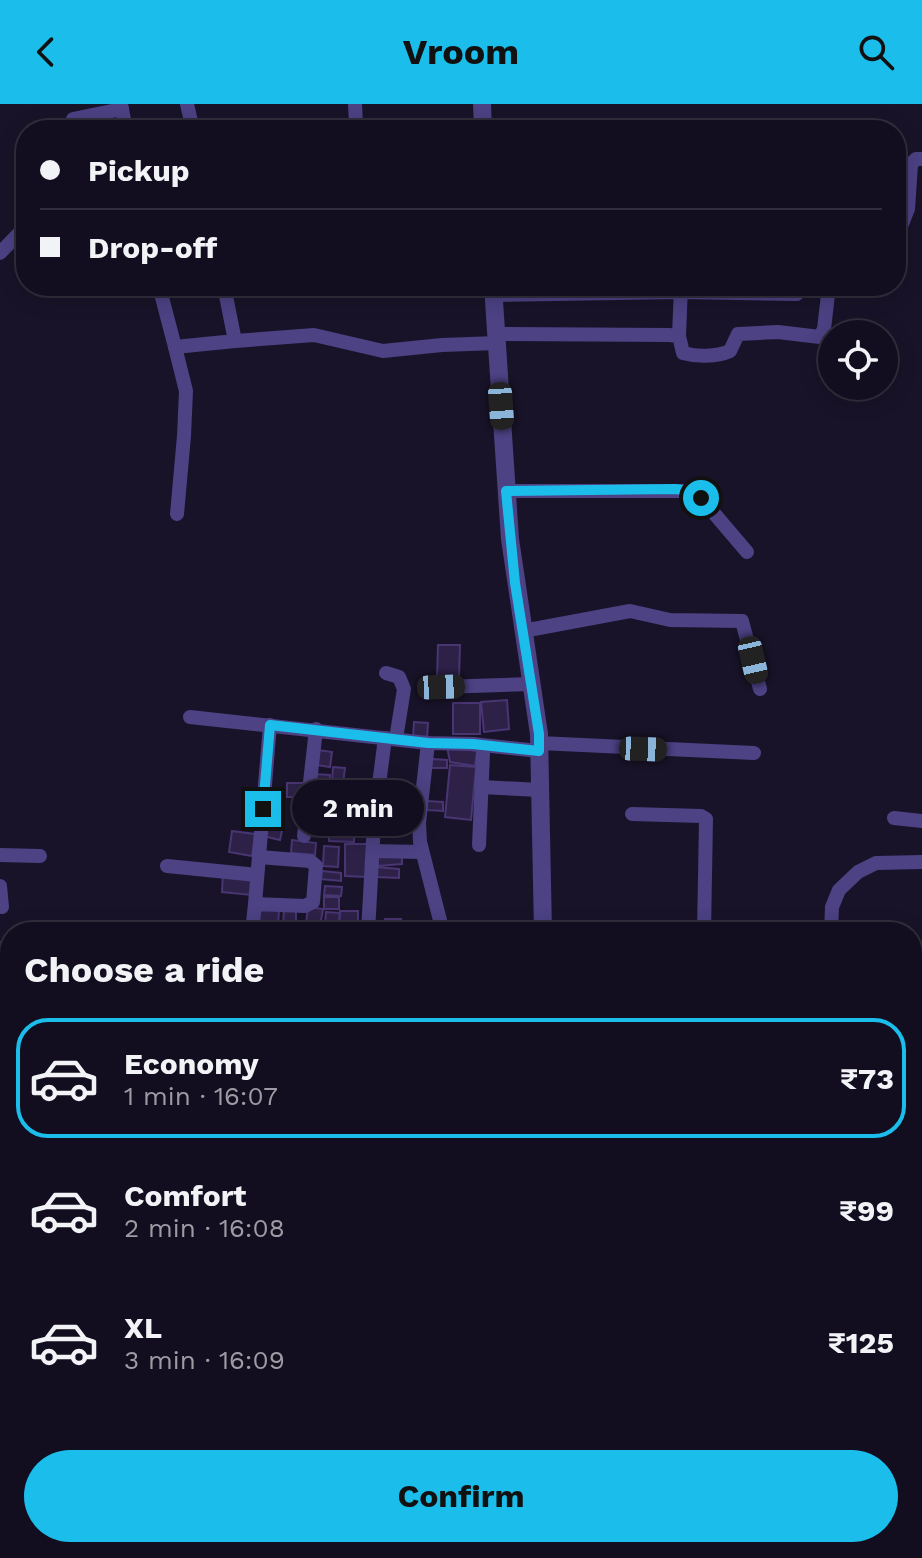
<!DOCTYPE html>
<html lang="en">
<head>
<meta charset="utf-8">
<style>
	:root { --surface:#130e1f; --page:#1c1728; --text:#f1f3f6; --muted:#9d9ca4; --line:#322e3d; --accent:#1bbeeb }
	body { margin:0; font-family:"Work Sans",sans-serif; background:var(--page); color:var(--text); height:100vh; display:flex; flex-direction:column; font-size:30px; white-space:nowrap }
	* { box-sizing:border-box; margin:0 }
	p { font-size:26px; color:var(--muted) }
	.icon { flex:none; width:44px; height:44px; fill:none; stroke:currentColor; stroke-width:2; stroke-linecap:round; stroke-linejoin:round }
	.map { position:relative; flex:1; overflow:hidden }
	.panel { position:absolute; left:0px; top:818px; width:922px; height:636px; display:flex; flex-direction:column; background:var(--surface); border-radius:32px 32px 0 0; box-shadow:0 4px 20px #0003,0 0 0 2px var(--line) }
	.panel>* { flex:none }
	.hud { position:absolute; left:16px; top:16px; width:890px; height:176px; border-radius:32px; box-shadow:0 4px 20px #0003,0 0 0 2px var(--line); display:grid; align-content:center; height:176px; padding:0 24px; background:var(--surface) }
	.fabs { position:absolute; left:818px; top:216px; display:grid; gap:16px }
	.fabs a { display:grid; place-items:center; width:80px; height:80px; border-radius:50%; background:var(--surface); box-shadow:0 4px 20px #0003,0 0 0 2px var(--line); font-size:40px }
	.end { position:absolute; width:36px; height:36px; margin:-18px; border:10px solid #1bbeeb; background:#111; box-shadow:0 0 0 4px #111 }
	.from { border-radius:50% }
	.bubble { position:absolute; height:56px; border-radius:28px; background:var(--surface); box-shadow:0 4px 20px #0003,0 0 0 2px var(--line); font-size:26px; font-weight:700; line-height:56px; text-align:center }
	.car { position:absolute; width:24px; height:48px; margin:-24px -12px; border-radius:10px; box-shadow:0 0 6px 2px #0007; background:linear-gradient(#222 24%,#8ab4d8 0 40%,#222 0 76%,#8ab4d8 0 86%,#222 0) }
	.hud b { display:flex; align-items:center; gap:28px; height:76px; font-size:30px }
	.hud b+b { border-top:2px solid var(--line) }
	.hud i { width:20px; height:20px; background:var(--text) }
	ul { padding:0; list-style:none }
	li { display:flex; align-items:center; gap:24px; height:120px; margin:0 16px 12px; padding:0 8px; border:4px solid transparent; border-radius:32px }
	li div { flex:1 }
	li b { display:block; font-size:30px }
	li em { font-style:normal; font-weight:700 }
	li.current { border-color:var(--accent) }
	li>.icon { width:72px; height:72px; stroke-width:1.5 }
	h2 { padding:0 24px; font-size:36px; line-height:96px }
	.cta { display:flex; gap:16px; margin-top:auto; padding:16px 24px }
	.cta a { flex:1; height:92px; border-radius:48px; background:var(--accent); color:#111; font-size:32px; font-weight:700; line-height:92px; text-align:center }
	header { display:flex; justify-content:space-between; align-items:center; height:104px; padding:0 24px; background:var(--accent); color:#111; font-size:36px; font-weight:700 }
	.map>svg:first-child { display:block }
	.building { fill:#2d2148; stroke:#483572; stroke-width:2 }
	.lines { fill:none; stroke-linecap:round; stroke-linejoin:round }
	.minor { stroke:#4c4284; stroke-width:14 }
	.tertiary { stroke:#4c4284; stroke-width:18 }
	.route { stroke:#1bbeeb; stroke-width:10 }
</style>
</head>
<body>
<header><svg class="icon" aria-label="back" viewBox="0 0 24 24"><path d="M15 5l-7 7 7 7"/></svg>Vroom<svg class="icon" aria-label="search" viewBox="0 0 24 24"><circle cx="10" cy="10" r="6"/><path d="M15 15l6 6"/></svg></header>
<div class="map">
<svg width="922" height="1454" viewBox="0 0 922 1454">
	<rect width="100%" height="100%" fill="#191329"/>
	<g class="building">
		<polygon points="438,541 460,541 459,574 437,573"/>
		<polygon points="507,596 509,625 484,628 481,598"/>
		<rect x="453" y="599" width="27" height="31"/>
		<polygon points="414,618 428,619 427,635 413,634"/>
		<polygon points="447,642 477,647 475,662 450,658"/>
		<polygon points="318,646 332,648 330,663 316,661"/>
		<polygon points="432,655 447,656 447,664 431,664"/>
		<polygon points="450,661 476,663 471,716 445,713"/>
		<polygon points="333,663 345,664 343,680 332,679"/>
		<polygon points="314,670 330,671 329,687 314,687"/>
		<rect x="287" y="679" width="16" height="14"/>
		<polygon points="427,697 443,698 443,707 427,706"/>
		<polygon points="312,700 326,702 325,711 310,709"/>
		<polygon points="267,713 284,717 280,736 263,732"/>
		<polygon points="329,720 354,721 354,738 329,737"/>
		<polygon points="232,727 255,730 252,752 229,748"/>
		<polygon points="292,736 316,739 315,751 291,749"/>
		<polygon points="345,740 368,740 367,773 345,772"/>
		<polygon points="324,742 339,743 338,763 323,762"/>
		<polygon points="402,750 402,760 378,762 377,752"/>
		<polygon points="376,763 399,765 399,774 376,773"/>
		<polygon points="322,767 341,769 341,777 321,775"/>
		<polygon points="223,770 253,773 252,791 222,788"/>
		<polygon points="325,782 342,783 341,792 324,791"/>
		<rect x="324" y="793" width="15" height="12"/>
		<polygon points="308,803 323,805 320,822 306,820"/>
		<polygon points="258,804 279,806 278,822 257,820"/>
		<polygon points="284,805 296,806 296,822 283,821"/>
		<polygon points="340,807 358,807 358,827 339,827"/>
		<polygon points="326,808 340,809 338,822 325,821"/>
		<polygon points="385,815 401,815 401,828 377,828 385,827"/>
		<polygon points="10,992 10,1024 6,1024 5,993"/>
		<polygon points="10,1113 10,1129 2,1130 0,1114"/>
		<polygon points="551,1444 569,1444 570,1454 545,1454 544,1446"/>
	</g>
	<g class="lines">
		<g class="minor">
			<polyline points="121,0 126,26"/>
			<polyline points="187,0 193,26"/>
			<polyline points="355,0 356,21"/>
			<polyline points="73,15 122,5"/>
			<polyline points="896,135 908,105 911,60 916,55 922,55"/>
			<polyline points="0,149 26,122"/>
			<polyline points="159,182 175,243 235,237 224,182"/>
			<polyline points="493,191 681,188 797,190"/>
			<path d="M495,230L669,231L679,232L683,249C697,253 716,253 730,247L738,230L778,228L820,233L824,225L829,182"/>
			<polyline points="679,232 681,182"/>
			<polyline points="235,237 314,231 383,247 442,241 497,239"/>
			<polyline points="175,243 186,287 184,332 177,410"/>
			<polyline points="506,387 690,387 701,394 747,448"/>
			<polyline points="523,527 630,507 670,516 742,517 760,585"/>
			<polyline points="386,569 399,573 404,585 396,635"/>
			<polyline points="441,583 531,580"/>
			<polyline points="190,613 428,639 473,640 539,647"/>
			<polyline points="428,639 419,719 420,738 443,828"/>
			<polyline points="539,639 754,649"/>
			<polyline points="481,683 540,686"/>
			<polyline points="632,710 701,712 706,715 704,828"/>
			<polyline points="894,714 922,717"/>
			<polyline points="304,732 316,625"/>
			<polyline points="479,741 483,650"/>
			<polyline points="373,747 422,748"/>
			<polyline points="0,751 40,752"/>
			<polyline points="167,762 257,771"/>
			<polyline points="0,782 2,803"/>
			<polyline points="255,800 270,621"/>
			<polyline points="704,824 777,828"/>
			<polyline points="252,828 255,800 305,802 313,798 316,762 310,757 259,753"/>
			<polyline points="368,828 374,719 385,634"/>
			<polyline points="831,828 832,803 839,786 858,768 876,759 922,758"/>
			<polyline points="0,845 2,844"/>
			<polyline points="0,1169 10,1168"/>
			<polyline points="0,1245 10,1244"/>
			<polyline points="0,1311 10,1310"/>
			<polyline points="0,1384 10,1383"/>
			<polyline points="912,1403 922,1403"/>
			<polyline points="0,1427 10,1434"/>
			<polyline points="22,1444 30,1454"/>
			<polyline points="174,1444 175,1454"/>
			<polyline points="331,1444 334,1454"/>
			<polyline points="382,1454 392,1451"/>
		</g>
		<g class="tertiary">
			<polyline points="482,0 483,26"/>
			<polyline points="493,182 510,435 539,630 543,828"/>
			<polyline points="606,1444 608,1454"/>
		</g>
	</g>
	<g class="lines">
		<polyline class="route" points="263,705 270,621 428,639 473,640 539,647 539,630 515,479 506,387 675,385 690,387 701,394"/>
	</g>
</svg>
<div class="fabs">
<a><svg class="icon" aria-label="locate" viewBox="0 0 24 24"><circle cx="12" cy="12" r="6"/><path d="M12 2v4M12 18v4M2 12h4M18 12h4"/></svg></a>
</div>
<i class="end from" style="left:701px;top:394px"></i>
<i class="end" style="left:263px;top:705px"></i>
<div class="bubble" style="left:292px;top:676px;width:132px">2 min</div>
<i class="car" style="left:501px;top:302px;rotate:176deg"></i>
<i class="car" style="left:753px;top:556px;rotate:167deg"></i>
<i class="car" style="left:441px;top:583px;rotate:88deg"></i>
<i class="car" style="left:643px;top:645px;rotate:92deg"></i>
<div class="hud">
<b><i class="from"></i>Pickup</b>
<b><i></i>Drop-off</b>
</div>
<section class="panel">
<h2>Choose a ride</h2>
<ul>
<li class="current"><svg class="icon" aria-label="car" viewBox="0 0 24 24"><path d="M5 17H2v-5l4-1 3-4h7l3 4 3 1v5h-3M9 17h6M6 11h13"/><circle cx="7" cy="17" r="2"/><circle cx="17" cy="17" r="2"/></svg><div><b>Economy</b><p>1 min · 16:07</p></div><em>₹73</em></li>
<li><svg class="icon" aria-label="car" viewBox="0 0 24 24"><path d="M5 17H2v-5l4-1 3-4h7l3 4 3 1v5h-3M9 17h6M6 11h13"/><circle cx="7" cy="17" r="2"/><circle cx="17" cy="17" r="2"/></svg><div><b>Comfort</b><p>2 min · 16:08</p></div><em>₹99</em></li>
<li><svg class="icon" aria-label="car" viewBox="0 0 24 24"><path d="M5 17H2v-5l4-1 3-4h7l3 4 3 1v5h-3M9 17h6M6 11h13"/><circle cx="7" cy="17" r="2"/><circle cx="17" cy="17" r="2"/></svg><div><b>XL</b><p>3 min · 16:09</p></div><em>₹125</em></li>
</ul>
<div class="cta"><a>Confirm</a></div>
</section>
</div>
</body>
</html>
